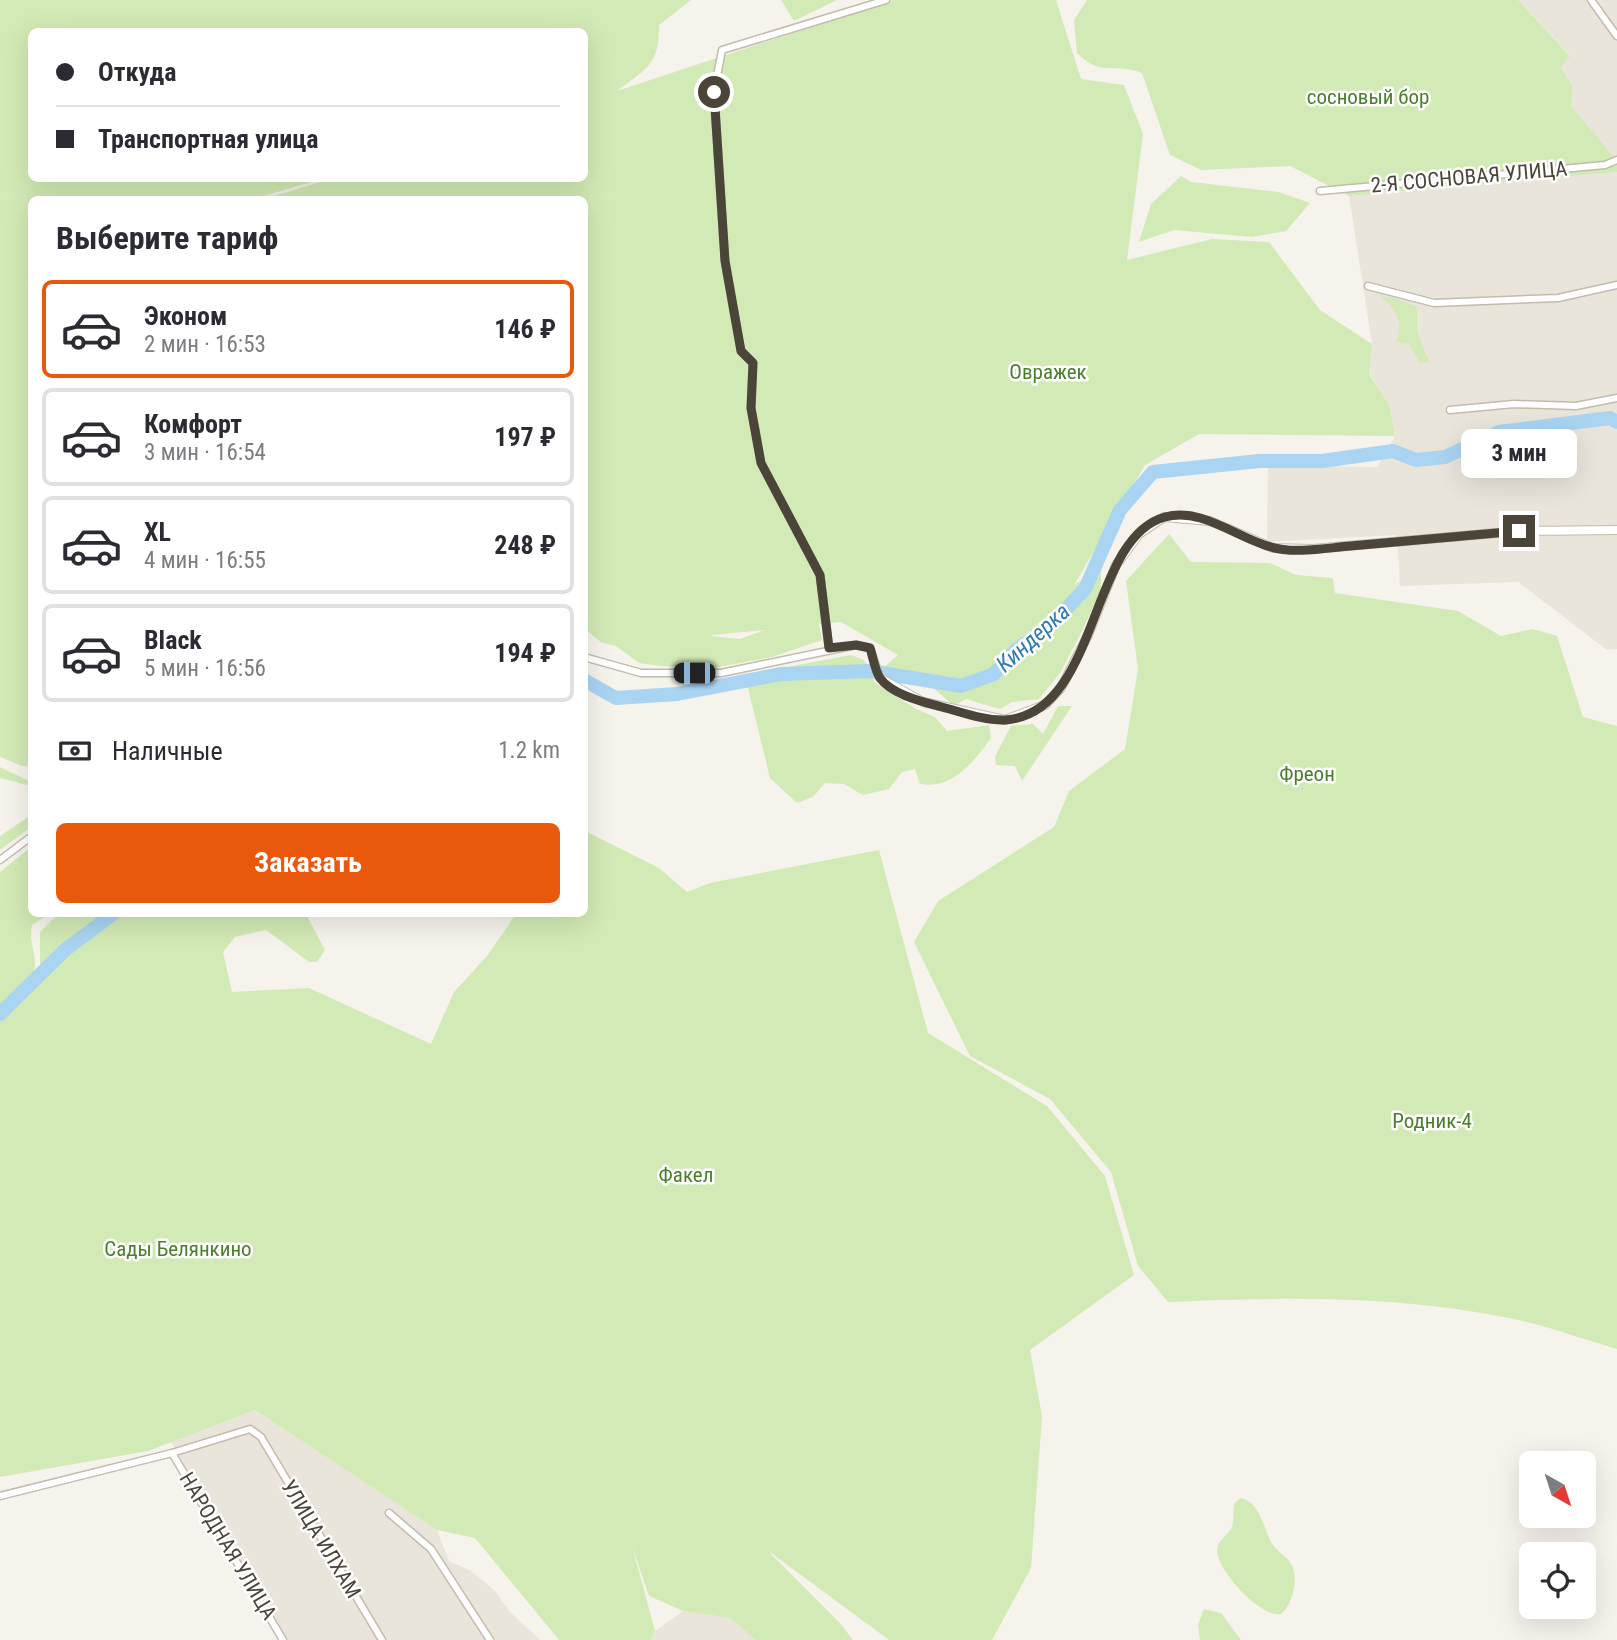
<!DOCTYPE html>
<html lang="ru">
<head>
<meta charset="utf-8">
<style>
	:root { --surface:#fff; --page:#f2f2f3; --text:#2b2b33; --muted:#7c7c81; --line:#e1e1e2; --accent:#ea580c }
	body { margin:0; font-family:"Roboto Condensed",sans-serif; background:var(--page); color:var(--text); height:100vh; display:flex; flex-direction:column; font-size:26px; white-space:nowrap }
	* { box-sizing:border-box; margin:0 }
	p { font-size:23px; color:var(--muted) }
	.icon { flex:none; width:38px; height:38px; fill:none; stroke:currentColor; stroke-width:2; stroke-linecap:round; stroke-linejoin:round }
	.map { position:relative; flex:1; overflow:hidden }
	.drawer { position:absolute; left:28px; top:196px; width:560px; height:721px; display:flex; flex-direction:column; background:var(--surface); border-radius:10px; box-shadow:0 7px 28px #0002 }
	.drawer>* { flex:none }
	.banner { position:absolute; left:28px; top:28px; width:560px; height:154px; border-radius:10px; box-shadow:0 7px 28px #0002; display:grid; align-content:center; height:154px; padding:0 28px; background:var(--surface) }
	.needle { width:46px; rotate:141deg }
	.buttons { position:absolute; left:1519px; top:1451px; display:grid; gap:14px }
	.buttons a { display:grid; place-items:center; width:77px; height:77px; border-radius:10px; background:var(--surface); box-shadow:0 7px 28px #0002; font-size:35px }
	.end { position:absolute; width:32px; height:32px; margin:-16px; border:9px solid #4b4439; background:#fff; box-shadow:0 0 0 4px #fff }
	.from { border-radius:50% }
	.bubble { position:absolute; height:49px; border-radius:10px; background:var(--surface); box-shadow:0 7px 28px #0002; font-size:23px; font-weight:700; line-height:49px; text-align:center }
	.car { position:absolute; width:21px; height:42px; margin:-21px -10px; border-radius:9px; box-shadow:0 0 5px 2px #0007; background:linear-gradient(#222 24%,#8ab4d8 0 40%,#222 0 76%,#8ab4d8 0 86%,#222 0) }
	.banner b { display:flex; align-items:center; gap:24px; height:66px; font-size:26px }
	.banner b+b { border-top:2px solid var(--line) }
	.banner i { width:18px; height:18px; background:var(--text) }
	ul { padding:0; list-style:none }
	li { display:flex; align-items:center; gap:21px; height:98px; margin:0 14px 10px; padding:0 14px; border:4px solid var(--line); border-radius:10px }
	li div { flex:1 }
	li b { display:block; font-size:26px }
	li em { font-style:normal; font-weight:700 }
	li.active { border-color:var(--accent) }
	li>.icon { width:63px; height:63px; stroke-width:1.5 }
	h2 { padding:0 28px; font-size:32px; line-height:84px }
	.pay { display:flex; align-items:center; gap:18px; height:77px; padding:0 28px; font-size:26px }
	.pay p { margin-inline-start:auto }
	.primary-button { display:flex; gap:14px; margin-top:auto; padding:14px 28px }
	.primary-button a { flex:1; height:80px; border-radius:10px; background:var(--accent); color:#fff; font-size:28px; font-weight:700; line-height:80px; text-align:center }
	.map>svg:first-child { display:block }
	.residential { fill:#eae5da }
	.green { fill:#d2eab5; fill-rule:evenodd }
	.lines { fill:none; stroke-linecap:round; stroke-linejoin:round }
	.river { stroke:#a9d4f2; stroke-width:14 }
	.minor-casing { stroke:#c2bbae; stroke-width:9 }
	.tertiary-casing { stroke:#c2bbae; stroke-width:10 }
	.minor { stroke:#fff; stroke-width:6 }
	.tertiary { stroke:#fff; stroke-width:8 }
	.route { stroke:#4b4439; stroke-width:9 }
	.labels { text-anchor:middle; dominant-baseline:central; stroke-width:5; stroke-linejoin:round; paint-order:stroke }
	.park-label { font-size:21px; fill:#4a7f2a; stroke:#fff }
	.street-label { font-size:21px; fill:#4b4439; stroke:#fff }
	.water-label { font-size:23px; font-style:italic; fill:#2e7ab2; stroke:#fff }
</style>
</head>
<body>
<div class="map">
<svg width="1617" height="1640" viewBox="0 0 1617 1640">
	<rect width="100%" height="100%" fill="#f6f3ec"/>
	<g class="residential">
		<polygon points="1518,0 1617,0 1617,160 1571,106 1573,87 1561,68 1570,55"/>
		<polygon points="1617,172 1617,649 1607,650 1518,582 1400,586 1397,535 1267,542 1268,465 1377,467 1395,436 1390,406 1369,373 1372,344 1349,196"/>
		<polygon points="255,1410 437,1530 449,1561 471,1571 495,1591 510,1612 540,1640 288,1640 171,1442"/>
		<polygon points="683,1611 730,1618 756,1640 650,1640 655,1631"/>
	</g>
	<g class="green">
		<path d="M0,0H691L659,25C660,66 644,70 617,91L893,0H1056L1081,79L1124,85L1143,134L1127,260L1212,239L1269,242L1320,310L1372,344L1369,374L1390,406L1395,436L1199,434L1145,465L1074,585L1101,568V590L1083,629L1060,673L1039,699L1012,702L1000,709L966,699L954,706L931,686L895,683L882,669L898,655L841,622L819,624L822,640L772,657L713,668L661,666L639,663L616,646L602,643L585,629L584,200L264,199L330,179L584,178V32H32V178L322,179L253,199L32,200V766H22L0,757ZM765,630L740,639L712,636V635Z"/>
		<polygon points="781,0 837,0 794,21"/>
		<path d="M1087,0H1518L1570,56L1561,68L1573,87L1571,106L1617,160V172L1349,196L1290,166L1201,170L1170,155L1142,73C1114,62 1102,78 1077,53L1074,20Z"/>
		<polygon points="1181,176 1191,182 1279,192 1310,203 1286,231 1252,237 1174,230 1139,242 1151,204"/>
		<path d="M1381,297H1392L1417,307V331L1429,362L1420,363L1409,344L1396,342C1405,322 1396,310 1381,297Z"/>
		<path d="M1169,534L1191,562L1270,563L1296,575L1333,578L1335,593L1458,611L1501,636L1533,629L1557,636L1583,717L1617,726V1349C1582,1339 1545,1325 1509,1318C1397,1295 1281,1297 1168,1302L1138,1266L1111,1172L1050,1099L970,1056L914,942L938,901L1054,827L1069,791L1125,749L1138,669L1126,581Z"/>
		<path d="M851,655L864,660L875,683L916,709L935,717L947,731L989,725L991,738C974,761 953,790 920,784L915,769L902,772L889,789L863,795L844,784L825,783L813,797L797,803L770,778L748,688L756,673Z"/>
		<polygon points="1058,706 1072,706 1022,781 1015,766 996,765 995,756 1011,726 1033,724 1043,734"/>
		<polygon points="0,767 31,782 31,786 0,778"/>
		<polygon points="31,815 31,827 0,850 0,836"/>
		<path d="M585,831L659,868L687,892L710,883L879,850L928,1033L1047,1106L1105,1176L1134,1275L1030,1350L1042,1416L1031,1568L992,1640H889L767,1550L839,1622L853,1640H756L730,1618L683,1611L649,1596L632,1546L655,1631L650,1640H559L475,1538L437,1530L255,1410L148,1451L0,1477V872L31,847L32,914H49L32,925C28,942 38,956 34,972L40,967V932L58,914H306L325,950L317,962H309L266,930L235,937L223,952L232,992L309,988L431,1044L454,992L487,956L516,914H584Z"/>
		<path d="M1240,1498C1260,1501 1263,1527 1271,1542C1275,1550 1285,1555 1290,1562C1300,1576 1293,1604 1281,1614C1260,1618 1217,1570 1217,1550C1218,1539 1228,1536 1232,1527C1234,1521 1233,1511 1234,1504Z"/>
		<polygon points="1204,1609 1221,1613 1241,1640 1200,1640 1198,1625"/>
	</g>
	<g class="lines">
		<g class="river">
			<polyline points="584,680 616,698 677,694 781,674 870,671 961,686 994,674 1016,650 1050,626 1085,589 1120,510 1153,472 1259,461 1322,461 1393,451 1416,460 1445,457 1499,432 1610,418 1617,422"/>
			<polyline points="0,1014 65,950 113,914"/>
		</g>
		<defs>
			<g id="minor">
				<polyline points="1591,0 1617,36"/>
				<polyline points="1320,191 1605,165 1617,160"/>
				<polyline points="1368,286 1434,303 1558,298 1617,285"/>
				<polyline points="1450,410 1514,404 1576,406 1617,398"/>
				<polyline points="829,648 820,575 761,463 751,408 753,363 741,351 725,261 714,92 722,50 886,0"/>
				<polyline points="584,657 641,673 721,673 856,645 870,648 880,678"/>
				<polyline points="0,860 32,836"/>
				<polyline points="172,1453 283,1640"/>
				<polyline points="0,1496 172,1453 250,1429 261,1437 382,1640"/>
				<polyline points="389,1513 431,1549 490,1640"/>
			</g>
			<polyline id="tertiary" points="880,678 923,702 1005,720 1045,705 1061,688 1088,635 1116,565 1139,534 1164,517 1210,521 1273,548 1313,549 1519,531 1617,530"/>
		</defs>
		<use href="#minor" class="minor-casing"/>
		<use href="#tertiary" class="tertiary-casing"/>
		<use href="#minor" class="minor"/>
		<use href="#tertiary" class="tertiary"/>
	</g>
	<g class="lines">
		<path class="route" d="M714,92L725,261L741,351L753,363L751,408L761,463L820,575L829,648L856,645L870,648C873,657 875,671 880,678C892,695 924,702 942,707C961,712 985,721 1005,720C1100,714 1088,538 1165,517C1202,507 1237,538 1271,547C1294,554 1326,548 1350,546C1406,541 1463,536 1519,531"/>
	</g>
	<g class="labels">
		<g class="park-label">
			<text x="1368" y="97">сосновый бор</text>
			<text x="1048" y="372">Овражек</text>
			<text x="1307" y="774">Фреон</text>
			<text x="1432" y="1121">Родник-4</text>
			<text x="686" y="1175">Факел</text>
			<text x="178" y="1249">Сады Белянкино</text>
		</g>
		<g class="street-label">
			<text transform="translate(1469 177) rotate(-5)">2-Я СОСНОВАЯ УЛИЦА</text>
			<text transform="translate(321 1539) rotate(59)">УЛИЦА ИЛХАМ</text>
			<text transform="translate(228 1546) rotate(59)">НАРОДНАЯ УЛИЦА</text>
		</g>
		<g class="water-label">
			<text transform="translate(1033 638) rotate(-42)">Киндерка</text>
		</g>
	</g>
</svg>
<div class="buttons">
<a><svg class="needle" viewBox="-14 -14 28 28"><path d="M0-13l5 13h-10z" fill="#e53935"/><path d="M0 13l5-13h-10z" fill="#7c7c81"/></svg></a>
<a><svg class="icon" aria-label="locate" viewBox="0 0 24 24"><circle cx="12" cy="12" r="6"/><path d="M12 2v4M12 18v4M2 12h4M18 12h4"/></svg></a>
</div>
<i class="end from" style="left:714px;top:92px"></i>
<i class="end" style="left:1519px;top:531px"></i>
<div class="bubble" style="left:1461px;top:429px;width:116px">3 мин</div>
<i class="car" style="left:694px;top:673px;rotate:270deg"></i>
<div class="banner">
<b><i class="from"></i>Откуда</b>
<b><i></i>Транспортная улица</b>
</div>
<section class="drawer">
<h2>Выберите тариф</h2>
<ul>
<li class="active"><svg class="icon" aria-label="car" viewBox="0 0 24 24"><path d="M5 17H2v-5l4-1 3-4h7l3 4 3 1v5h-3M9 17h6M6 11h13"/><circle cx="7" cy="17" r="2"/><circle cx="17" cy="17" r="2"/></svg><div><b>Эконом</b><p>2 мин · 16:53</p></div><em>146 ₽</em></li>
<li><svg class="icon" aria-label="car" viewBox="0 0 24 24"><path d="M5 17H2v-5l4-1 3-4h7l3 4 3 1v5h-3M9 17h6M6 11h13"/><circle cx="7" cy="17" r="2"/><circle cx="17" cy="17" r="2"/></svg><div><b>Комфорт</b><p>3 мин · 16:54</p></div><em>197 ₽</em></li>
<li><svg class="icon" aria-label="car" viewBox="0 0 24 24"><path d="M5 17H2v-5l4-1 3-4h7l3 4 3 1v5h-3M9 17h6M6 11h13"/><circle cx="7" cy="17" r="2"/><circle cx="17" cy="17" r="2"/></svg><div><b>XL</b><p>4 мин · 16:55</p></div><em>248 ₽</em></li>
<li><svg class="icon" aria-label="car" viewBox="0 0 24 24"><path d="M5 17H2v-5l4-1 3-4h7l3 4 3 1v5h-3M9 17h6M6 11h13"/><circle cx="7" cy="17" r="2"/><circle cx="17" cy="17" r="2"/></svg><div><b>Black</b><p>5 мин · 16:56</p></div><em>194 ₽</em></li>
</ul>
<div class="pay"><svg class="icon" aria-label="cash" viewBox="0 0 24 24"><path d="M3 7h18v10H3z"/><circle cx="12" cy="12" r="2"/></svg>Наличные<p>1.2 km</p></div>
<div class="primary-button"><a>Заказать</a></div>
</section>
</div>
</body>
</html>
